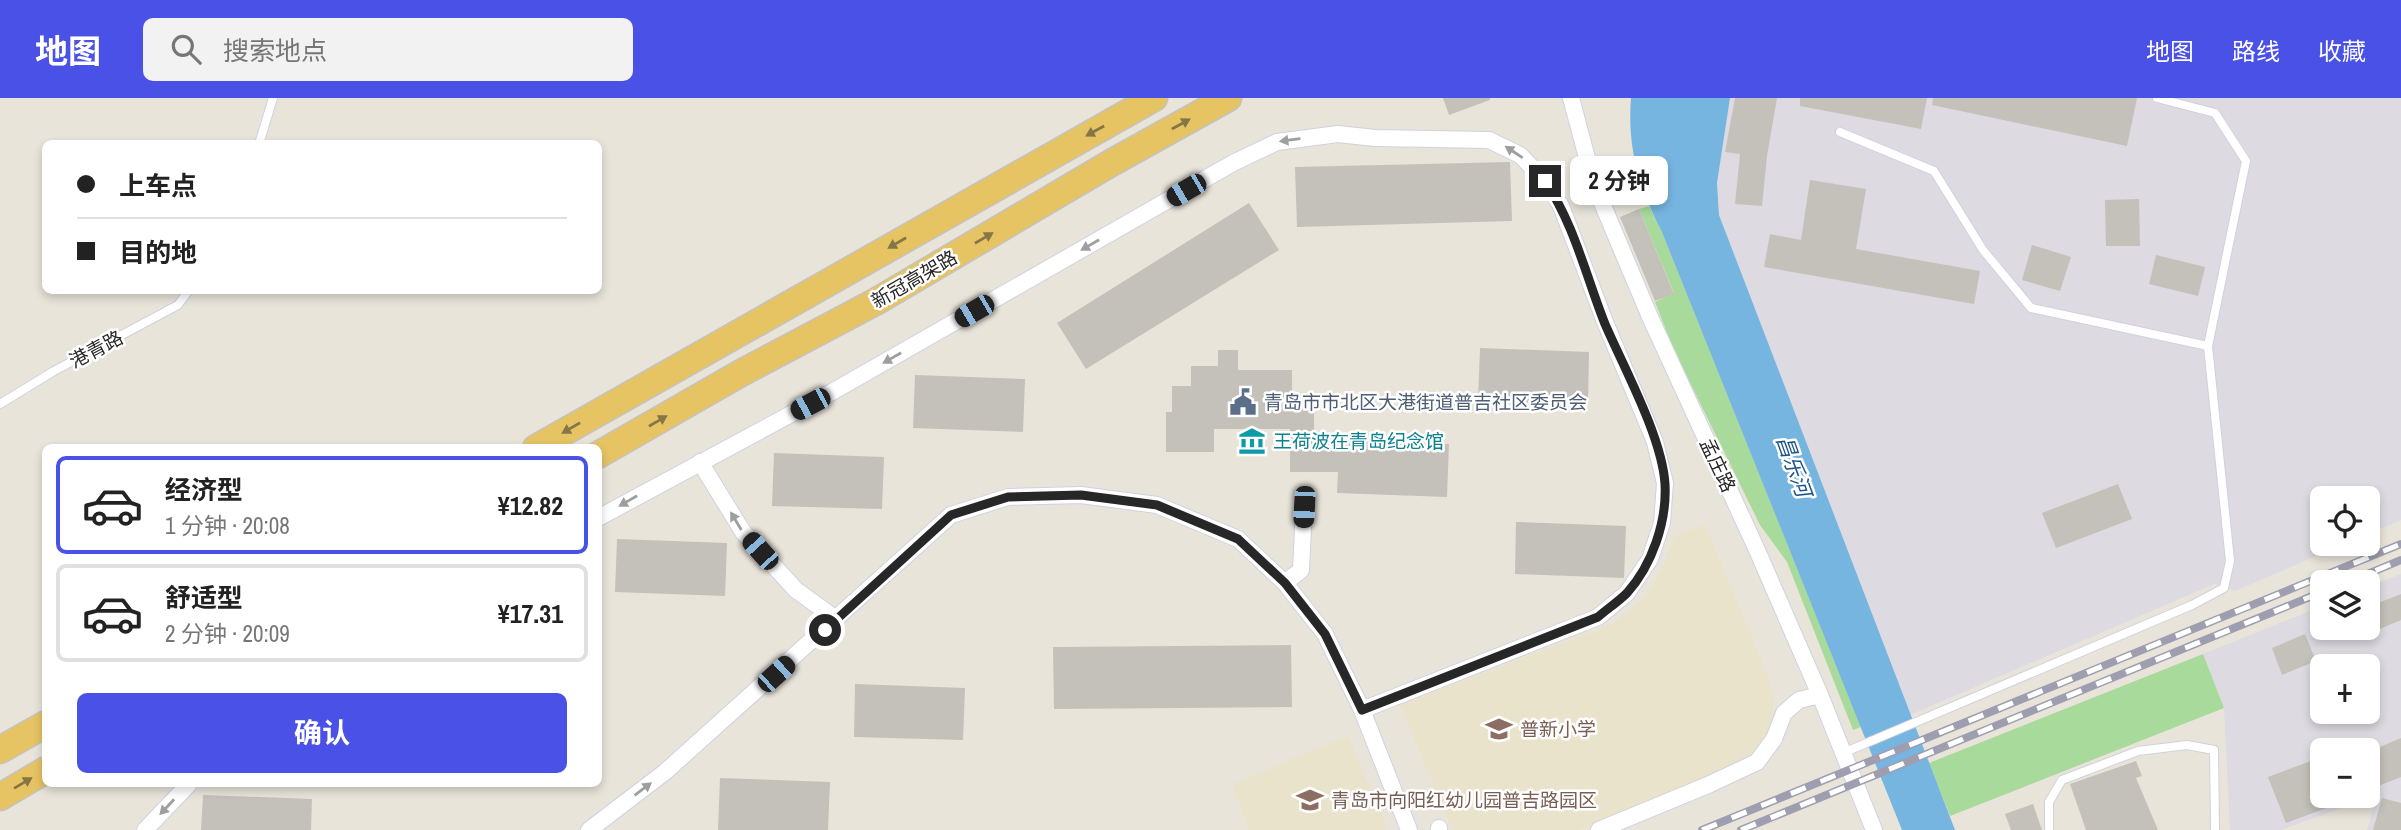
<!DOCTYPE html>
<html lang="zh">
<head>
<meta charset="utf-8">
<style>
	:root { --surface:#fff; --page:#f2f2f2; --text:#222; --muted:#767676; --line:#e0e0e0; --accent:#4a51e6 }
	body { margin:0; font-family:"Archivo Narrow","Noto Sans SC",sans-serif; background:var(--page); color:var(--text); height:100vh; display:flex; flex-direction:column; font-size:26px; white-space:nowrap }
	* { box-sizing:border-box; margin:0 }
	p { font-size:23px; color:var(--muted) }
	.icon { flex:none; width:38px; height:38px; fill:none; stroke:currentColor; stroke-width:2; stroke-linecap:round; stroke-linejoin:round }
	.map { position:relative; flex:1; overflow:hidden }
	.drawer { position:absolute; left:42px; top:346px; width:560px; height:343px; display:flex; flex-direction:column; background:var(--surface); border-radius:10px; box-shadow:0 4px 10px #0003 }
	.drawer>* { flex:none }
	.banner { position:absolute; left:42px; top:42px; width:560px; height:154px; border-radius:10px; box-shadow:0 4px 10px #0003; display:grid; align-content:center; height:154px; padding:0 35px; background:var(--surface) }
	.buttons { position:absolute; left:2310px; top:388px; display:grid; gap:14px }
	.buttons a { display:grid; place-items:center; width:70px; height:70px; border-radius:10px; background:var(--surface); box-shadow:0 4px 10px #0003; font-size:35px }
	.end { position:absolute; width:32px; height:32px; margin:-16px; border:9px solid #272727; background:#fff; box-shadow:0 0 0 4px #fff }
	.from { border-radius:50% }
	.bubble { position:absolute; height:49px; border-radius:10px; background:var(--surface); box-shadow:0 4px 10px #0003; font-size:23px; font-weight:700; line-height:49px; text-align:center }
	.car { position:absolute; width:21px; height:42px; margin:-21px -10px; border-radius:9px; box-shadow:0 0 5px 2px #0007; background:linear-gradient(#222 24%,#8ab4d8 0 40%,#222 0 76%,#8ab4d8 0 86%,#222 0) }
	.banner b { display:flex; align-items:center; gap:24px; height:66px; font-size:26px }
	.banner b+b { border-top:2px solid var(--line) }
	.banner i { width:18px; height:18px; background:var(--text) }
	ul { padding:12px 0 0; list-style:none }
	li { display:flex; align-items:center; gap:21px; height:98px; margin:0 14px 10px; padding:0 21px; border:4px solid var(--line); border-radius:10px }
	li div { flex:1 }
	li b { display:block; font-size:26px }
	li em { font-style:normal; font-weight:700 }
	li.active { border-color:var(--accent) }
	li>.icon { width:63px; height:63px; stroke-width:1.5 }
	.primary-button { display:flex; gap:14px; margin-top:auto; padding:14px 35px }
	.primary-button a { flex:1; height:80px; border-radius:10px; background:var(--accent); color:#fff; font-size:28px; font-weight:700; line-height:80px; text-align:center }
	header { display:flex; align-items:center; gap:42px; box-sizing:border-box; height:98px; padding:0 35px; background:var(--accent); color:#fff }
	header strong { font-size:33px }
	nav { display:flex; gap:38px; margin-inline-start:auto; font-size:24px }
	.search { width:490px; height:63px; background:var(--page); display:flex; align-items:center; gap:18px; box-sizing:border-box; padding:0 24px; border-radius:10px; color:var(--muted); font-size:26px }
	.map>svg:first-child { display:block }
	.industrial { fill:#dddae1; fill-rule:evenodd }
	.education { fill:#e9e3cb }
	.green { fill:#a8da9c }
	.water { fill:#77b5e1 }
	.building { fill:#c4c1ba }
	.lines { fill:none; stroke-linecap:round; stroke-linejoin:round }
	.service-casing { stroke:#d0d1df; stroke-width:10 }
	.minor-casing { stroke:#d0d1df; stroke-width:18 }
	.trunk-casing { stroke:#c3c3c3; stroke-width:29 }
	.service { stroke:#fff; stroke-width:8 }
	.minor { stroke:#fff; stroke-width:16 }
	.trunk { stroke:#e6c464; stroke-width:26 }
	.rail-casing { stroke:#9e9eb0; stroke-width:8 }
	.rail { stroke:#fff; stroke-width:5; stroke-dasharray:16; stroke-linecap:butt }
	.oneway { fill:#867646 }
	.oneway2 { fill:#9e9e9e }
	.route { stroke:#272727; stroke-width:9 }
	.labels { text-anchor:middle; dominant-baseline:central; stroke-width:5; stroke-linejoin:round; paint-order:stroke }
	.street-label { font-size:19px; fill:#272727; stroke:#fff }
	.service-label { font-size:19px; fill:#4e5e75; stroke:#fff; text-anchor:start }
	.culture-label { font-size:19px; fill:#0d838f; stroke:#fff; text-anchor:start }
	.education-label { font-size:19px; fill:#785e54; stroke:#fff; text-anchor:start }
	.water-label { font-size:21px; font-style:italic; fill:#1b5388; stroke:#fff }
</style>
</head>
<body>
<header>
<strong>地图</strong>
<div class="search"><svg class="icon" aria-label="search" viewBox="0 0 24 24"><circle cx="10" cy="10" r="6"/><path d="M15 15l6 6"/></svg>搜索地点</div>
<nav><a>地图</a><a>路线</a><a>收藏</a></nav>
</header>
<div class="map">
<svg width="2401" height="732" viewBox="0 0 2401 732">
	<rect width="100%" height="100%" fill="#e9e4da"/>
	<g class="industrial">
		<polygon points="1730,0 2401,0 2401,422 2368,436 2368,401 2322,401 2322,446 2344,446 2235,493 2214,486 1910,617 1719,117 1717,85"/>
		<path d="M2401,476V732H2367L2377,697L2281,732H2230L2224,610L2203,556L2322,508V530H2368V489ZM2322,569H2368V614H2322ZM2322,653H2368V698H2322Z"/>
	</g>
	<g class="education">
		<polygon points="1705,426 1772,588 1774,620 1764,647 1752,660 1580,732 1452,732 1400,607 1612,526 1646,498 1664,466 1674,439"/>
		<polygon points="1348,638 1388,732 1249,732 1232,686"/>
	</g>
	<g class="green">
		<polygon points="1649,108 1661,132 1861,629 1853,632 1787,464 1760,427 1674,252 1655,204 1674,195 1639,111"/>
		<polygon points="2203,556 2224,610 1950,718 1929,665"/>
	</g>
	<path class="water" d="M1631,0H1730L1717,85L1719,117L1955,732H1902L1661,132C1639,88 1627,50 1631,0Z"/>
	<g class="building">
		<polygon points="1443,0 1490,0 1490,2 1449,17"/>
		<polygon points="1735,0 1777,0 1767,58 1762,108 1735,106 1740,56 1725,54"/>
		<polygon points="1800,0 1927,0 1921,31 1800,8"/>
		<polygon points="1933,0 2137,0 2127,48 1932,7"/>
		<polygon points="1510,64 1512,123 1297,129 1295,69"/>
		<polygon points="1810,82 1866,91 1856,151 1980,173 1974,206 1764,169 1770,136 1801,142"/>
		<polygon points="2139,101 2140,148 2106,148 2105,102"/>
		<polygon points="1249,105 1279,152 1086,271 1057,225"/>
		<polygon points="1639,111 1674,196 1655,203 1620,119"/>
		<polygon points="2032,147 2071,159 2060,193 2022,182"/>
		<polygon points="2156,157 2205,169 2198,198 2149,186"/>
		<polygon points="1480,250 1589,254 1588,307 1478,303"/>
		<polygon points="1218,252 1238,252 1238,272 1292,272 1292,295 1314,295 1314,341 1449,346 1447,399 1337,395 1338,374 1290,374 1290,331 1214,331 1214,354 1166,354 1166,314 1172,314 1172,288 1191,288 1191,268 1218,268"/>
		<polygon points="915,277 1025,281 1023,334 913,330"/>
		<polygon points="774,355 884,359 882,411 772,408"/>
		<polygon points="2118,386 2132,421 2056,450 2042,415"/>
		<polygon points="1516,424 1626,428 1624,480 1515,476"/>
		<polygon points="617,441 727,445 725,498 615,494"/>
		<polygon points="2401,496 2401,522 2368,536 2368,509"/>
		<polygon points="2305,536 2316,563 2282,577 2272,550"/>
		<polygon points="1291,547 1292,609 1054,611 1053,549"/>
		<polygon points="855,586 965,590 963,642 854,639"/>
		<polygon points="2401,640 2401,679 2368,692 2368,654"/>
		<polygon points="2136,663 2142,678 2136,680 2158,732 2086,732 2070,686"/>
		<polygon points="2311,663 2322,698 2324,698 2329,709 2286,725 2268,679"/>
		<polygon points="720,680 830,684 828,732 718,732"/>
		<polygon points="203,697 312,701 311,732 201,732"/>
		<polygon points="2382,700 2401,705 2401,732 2373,732"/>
		<polygon points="2033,706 2042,732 2011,732 2005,716"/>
	</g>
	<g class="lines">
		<defs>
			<g id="service">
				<polyline points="1840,34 1934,73 1983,152 2031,210 2208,248"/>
				<polyline points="259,46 273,0"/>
				<polyline points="0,306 54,273 178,207 189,192"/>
				<polyline points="1843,655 2192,507 2224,490 2230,463 2208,248 2246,63 2215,15 2157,0"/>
				<polyline points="2049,732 2049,704 2062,682 2138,653 2187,647 2214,652 2215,732"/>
			</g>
			<g id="minor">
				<polyline points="1571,0 1594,86 1650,219 1757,452 1820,597 1874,732"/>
				<polyline points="700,364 743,434 796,492 836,521"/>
				<polyline points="598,420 832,294 1233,65 1277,44 1338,36 1375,40 1489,42 1520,57 1545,83 1561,108 1605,224 1655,344 1665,385 1662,425 1650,461 1627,495 1598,519 1362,612"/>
				<polyline points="1285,485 1301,472 1304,409"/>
				<polyline points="1439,730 1439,732"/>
				<polyline points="145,732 189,686"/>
				<polyline points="589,732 665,674 951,417 1008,399 1081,397 1157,407 1238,441 1285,485 1325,536 1362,612 1409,732"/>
				<polyline points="1599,732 1708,687 1757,664 1774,641 1784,615 1799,602 1820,597"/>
			</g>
			<g id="trunk">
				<polyline points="536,350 1154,0"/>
				<polyline points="598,357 741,275 877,203 1111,65 1228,0"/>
				<polyline points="0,652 46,626"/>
				<polyline points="0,699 46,672"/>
			</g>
		</defs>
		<use href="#service" class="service-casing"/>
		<use href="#minor" class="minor-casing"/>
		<use href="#trunk" class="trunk-casing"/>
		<use href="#service" class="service"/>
		<use href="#minor" class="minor"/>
		<use href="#trunk" class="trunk"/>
		<defs>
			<g id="rail">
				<polyline points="2346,485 2401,462"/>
				<polyline points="1702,732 2401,446"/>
				<polyline points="1741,732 2322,494"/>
			</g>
		</defs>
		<use href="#rail" class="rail-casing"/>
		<use href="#rail" class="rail"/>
	</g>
	<defs><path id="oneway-solid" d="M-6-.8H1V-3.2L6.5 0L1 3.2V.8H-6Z" transform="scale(1.75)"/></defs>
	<g class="oneway">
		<use href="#oneway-solid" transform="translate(1181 26) rotate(-29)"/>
		<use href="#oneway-solid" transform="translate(1095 33) rotate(151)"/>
		<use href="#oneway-solid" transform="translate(984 140) rotate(-30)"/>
		<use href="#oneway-solid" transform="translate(897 145) rotate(150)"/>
		<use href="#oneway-solid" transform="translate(658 323) rotate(-30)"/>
		<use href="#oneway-solid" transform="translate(571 330) rotate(150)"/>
		<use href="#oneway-solid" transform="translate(23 685) rotate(-31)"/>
	</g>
	<g class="oneway2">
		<use href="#oneway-solid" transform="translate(1290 42) rotate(173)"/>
		<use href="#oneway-solid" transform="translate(1514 54) rotate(-146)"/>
		<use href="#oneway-solid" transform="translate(1090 147) rotate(150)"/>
		<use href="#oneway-solid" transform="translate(892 260) rotate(150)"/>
		<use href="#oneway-solid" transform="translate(628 403) rotate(150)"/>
		<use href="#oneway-solid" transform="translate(736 423) rotate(-121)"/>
		<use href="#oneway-solid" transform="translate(643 691) rotate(-37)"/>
		<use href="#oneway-solid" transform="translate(167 709) rotate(133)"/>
	</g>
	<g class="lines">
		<path class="route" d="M825,532L951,417L1008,399L1081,397L1157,407L1238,441L1285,485L1325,536L1362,612L1598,519C1607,511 1618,504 1627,495C1652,467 1667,424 1665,386C1662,339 1624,270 1605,226C1586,178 1574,126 1545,83"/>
	</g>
	<defs>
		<symbol id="civic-bare" viewBox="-9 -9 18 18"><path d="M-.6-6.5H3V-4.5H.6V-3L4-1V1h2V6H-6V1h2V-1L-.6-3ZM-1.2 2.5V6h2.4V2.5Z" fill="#5c6f8a" stroke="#fff" stroke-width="2.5" paint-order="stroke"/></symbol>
		<symbol id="museum-bare" viewBox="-9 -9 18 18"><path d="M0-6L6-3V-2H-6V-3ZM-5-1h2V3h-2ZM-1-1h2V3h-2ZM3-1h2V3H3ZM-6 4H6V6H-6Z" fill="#0f9aa8" stroke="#fff" stroke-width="2.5" paint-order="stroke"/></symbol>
		<symbol id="school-bare" viewBox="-9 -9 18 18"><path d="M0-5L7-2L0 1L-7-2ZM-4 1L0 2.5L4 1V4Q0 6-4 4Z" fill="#8d6e63" stroke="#fff" stroke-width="2.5" paint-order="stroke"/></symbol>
	</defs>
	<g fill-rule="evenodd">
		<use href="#civic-bare" x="1224" y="285" width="38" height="38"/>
		<use href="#museum-bare" x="1233" y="324" width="38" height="38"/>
		<use href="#school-bare" x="1480" y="612" width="38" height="38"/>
		<use href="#school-bare" x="1291" y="683" width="38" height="38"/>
	</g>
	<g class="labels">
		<g class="street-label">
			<text transform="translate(914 181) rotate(-30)">新冠高架路</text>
			<text transform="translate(96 251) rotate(-28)">港青路</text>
			<text transform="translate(1718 367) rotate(65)">孟庄路</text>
		</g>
		<g class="service-label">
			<text x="1264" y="304">青岛市市北区大港街道普吉社区委员会</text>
		</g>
		<g class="culture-label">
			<text x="1273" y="343">王荷波在青岛纪念馆</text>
		</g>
		<g class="education-label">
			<text x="1520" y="631">普新小学</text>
			<text x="1331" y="702">青岛市向阳红幼儿园普吉路园区</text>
		</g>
		<g class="water-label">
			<text transform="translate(1794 368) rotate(70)">昌乐河</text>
		</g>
	</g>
</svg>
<div class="buttons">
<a><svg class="icon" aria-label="locate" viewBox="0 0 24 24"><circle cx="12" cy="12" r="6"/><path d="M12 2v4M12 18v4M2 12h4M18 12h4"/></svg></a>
<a><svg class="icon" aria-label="layers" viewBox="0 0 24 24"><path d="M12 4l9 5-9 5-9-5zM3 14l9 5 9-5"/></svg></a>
<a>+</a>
<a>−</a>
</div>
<i class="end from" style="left:825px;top:532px"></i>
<i class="end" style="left:1545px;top:83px"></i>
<div class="bubble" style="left:1570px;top:58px;width:98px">2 分钟</div>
<i class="car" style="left:1186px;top:92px;rotate:240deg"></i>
<i class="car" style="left:974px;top:213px;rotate:240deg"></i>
<i class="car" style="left:810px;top:306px;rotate:242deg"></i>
<i class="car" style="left:1304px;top:409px;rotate:183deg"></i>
<i class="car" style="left:760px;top:453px;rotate:318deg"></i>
<i class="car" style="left:776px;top:576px;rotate:48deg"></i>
<div class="banner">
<b><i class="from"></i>上车点</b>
<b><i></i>目的地</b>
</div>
<section class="drawer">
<ul>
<li class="active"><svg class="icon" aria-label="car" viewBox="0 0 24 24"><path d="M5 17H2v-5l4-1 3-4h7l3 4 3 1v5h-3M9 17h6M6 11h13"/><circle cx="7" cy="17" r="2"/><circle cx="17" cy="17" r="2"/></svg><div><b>经济型</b><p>1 分钟 · 20:08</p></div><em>¥12.82</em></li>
<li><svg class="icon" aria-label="car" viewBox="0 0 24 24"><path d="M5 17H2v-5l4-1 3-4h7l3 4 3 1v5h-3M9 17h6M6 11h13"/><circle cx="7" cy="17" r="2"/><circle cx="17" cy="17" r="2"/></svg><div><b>舒适型</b><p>2 分钟 · 20:09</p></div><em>¥17.31</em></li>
</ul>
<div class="primary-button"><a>确认</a></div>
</section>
</div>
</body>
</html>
